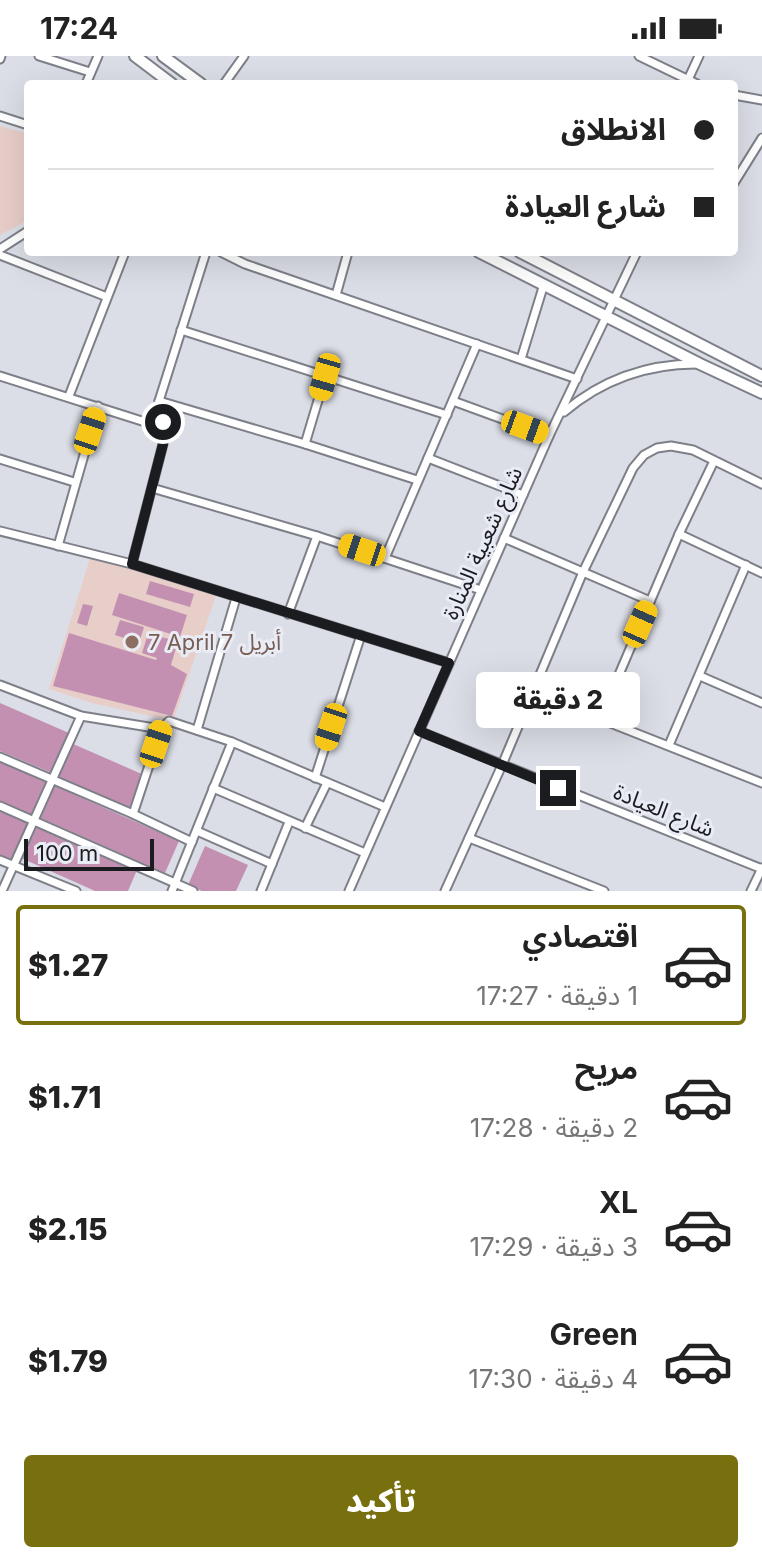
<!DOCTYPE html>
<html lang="ar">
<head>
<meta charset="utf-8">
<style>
	:root { --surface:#fff; --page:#f2f2f2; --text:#222; --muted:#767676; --line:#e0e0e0; --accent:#786f0e }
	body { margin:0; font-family:Inter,"Noto Sans Arabic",sans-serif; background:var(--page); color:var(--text); direction:rtl; height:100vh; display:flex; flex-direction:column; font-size:30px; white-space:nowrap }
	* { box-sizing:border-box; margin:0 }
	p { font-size:26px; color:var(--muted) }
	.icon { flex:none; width:44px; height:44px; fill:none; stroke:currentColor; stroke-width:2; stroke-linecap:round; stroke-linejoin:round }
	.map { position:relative; height:835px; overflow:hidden; direction:ltr }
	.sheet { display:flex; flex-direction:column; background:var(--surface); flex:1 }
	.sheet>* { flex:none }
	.hud { position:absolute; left:24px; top:24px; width:714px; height:176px; border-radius:8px; box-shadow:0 8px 32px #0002; direction:rtl; display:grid; align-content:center; height:176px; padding:0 24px; background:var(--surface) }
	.scale { position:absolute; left:24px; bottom:20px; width:130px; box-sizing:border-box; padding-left:8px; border:4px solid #1b1c1f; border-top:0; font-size:22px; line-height:28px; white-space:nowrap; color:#1b1c1f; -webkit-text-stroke:6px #e9ebf5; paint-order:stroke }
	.end { position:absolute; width:36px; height:36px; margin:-18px; border:10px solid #1b1c1f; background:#fff; box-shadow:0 0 0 4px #fff }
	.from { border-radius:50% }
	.bubble { position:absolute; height:56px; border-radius:8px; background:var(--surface); box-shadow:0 8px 32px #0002; font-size:26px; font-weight:800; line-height:56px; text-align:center; direction:rtl }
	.car { position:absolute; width:24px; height:48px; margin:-24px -12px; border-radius:10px; box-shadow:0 0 6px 2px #0007; background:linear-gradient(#f5c518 24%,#345 0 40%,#f5c518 0 76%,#345 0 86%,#f5c518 0) }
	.hud b { display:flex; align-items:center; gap:28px; height:76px; font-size:30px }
	.hud b+b { border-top:2px solid var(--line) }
	.hud i { width:20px; height:20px; background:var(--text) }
	ul { padding:14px 0 0; list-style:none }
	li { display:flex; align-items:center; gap:24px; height:120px; margin:0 16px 12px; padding:0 8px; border:4px solid transparent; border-radius:8px }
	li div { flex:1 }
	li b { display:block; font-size:30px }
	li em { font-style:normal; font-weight:800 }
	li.active { border-color:var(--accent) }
	li>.icon { width:72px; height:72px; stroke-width:1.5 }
	.primary-button { display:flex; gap:16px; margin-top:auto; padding:16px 24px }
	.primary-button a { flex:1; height:92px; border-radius:8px; background:var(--accent); color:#fff; font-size:32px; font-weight:800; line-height:92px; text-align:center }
	.status { display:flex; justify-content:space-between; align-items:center; height:56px; padding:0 40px; background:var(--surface); direction:ltr }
	.status svg { height:22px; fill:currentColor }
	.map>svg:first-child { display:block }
	.education { fill:#e8cec8 }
	.building { fill:#c390b1 }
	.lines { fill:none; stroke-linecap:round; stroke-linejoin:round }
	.street-casing { stroke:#7e8089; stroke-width:11 }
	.secondary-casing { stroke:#7e8089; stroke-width:14 }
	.street { stroke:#fff; stroke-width:7 }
	.secondary { stroke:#fff; stroke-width:10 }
	.route { stroke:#1b1c1f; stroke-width:10 }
	.education-dot { fill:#8d6e63; stroke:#e9ebf5; stroke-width:3 }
	.labels { text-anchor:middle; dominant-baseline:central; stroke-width:6; stroke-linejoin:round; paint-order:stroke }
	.street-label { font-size:22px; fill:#1b1c1f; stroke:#e9ebf5 }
	.education-label { font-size:22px; fill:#785e54; stroke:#e9ebf5; text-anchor:start }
</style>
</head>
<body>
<div class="status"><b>17:24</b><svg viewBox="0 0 49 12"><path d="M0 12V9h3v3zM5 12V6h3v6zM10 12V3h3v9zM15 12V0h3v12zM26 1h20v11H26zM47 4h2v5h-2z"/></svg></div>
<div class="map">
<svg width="762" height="835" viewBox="0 0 762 835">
	<rect width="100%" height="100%" fill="#dcdee7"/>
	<g class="education">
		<polygon points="0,70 28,78 28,164 0,179"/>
		<polygon points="91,499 216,540 173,665 92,647 49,633"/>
	</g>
	<g class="building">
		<polygon points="150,525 194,538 190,551 146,538"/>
		<polygon points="119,537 187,559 180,581 112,559"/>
		<polygon points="83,548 93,550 87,570 77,567"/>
		<polygon points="120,564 144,571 139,587 115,579"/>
		<polygon points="69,577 156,604 157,602 142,597 148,578 178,585 171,609 187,618 172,660 53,630"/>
		<polygon points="0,647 69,677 52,717 0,695"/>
		<polygon points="71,687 144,719 129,752 57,720"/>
		<polygon points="0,705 46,725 31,759 0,746"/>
		<polygon points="53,729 179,785 165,817 38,761"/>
		<polygon points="0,756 29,767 13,805 0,799"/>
		<polygon points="35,770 137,814 128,835 95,835 21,802"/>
		<polygon points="205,790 248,809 236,835 202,835 188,829"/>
	</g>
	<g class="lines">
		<defs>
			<g id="street">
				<polyline points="39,0 90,16"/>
				<polyline points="639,0 697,28"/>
				<polyline points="0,3 1,0"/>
				<polyline points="86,28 98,0"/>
				<polyline points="224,28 244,0"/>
				<polyline points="686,28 699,0"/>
				<polyline points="734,39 762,44"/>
				<polyline points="0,60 28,69"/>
				<polyline points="734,127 762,82"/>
				<polyline points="0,193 28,175"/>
				<polyline points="221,196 245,208 577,323"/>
				<polyline points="0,199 107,241"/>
				<polyline points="336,239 348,196"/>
				<polyline points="181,274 447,359"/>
				<polyline points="521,303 544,228"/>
				<polyline points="0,320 164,372"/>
				<polyline points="69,340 125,196"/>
				<polyline points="159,345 305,388 417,424"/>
				<polyline points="453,345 549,380"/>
				<path d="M564,356C602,324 646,308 696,308"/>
				<polyline points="305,388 325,321"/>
				<polyline points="428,402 523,439"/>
				<polyline points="0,403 74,426"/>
				<polyline points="152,432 317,480 481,534"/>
				<polyline points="0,475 132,508 449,607"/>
				<polyline points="679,478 762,517"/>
				<polyline points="504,482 650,545"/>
				<polyline points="58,490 98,350"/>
				<polyline points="385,502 477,288"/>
				<polyline points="132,508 163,388 164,372 159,345 206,196"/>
				<polyline points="288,558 317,480"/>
				<polyline points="700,620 762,647"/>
				<polyline points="0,629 81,660 161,673"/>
				<polyline points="530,639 600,663 762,727"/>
				<polyline points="600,663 679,478 714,405"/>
				<polyline points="197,674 236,542"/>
				<polyline points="419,675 762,813"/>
				<polyline points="669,689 746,509"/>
				<polyline points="0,701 133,758 192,786"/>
				<polyline points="315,722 361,579"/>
				<polyline points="213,732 365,797"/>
				<polyline points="0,750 193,835"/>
				<polyline points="133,758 161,673 169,665 232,686 385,751"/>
				<polyline points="305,772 327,727"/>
				<polyline points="197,775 272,808"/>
				<polyline points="469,782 604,835"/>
				<polyline points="0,804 76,835"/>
				<polyline points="2,835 81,660"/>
				<polyline points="172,835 232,686"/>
				<polyline points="261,835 289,766"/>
				<polyline points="349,835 549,380 637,196"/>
				<polyline points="445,835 502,709 583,516 633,412 644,399 657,392 671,390 693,394 762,428"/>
				<polyline points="751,835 762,812"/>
			</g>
			<g id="secondary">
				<polyline points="135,0 172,28"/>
				<polyline points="163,0 201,28"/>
				<polyline points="479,196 700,308 762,337"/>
				<polyline points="520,196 762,320"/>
			</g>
		</defs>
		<use href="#street" class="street-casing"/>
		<use href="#secondary" class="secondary-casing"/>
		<use href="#street" class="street"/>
		<use href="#secondary" class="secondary"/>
	</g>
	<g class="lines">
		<polyline class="route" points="163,366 163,388 132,508 449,607 419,675 558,732"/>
	</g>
	<circle class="education-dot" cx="132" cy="586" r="8"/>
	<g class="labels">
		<g class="street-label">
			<text transform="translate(482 487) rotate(-66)">شارع شعبية المنارة</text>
			<text transform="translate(664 754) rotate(22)">شارع العيادة</text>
		</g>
		<g class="education-label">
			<text x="148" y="586">7 April 7 أبريل</text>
		</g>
	</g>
</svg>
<div class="scale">100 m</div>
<i class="end from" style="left:163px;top:366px"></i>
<i class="end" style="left:558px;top:732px"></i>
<div class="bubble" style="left:476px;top:616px;width:164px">2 دقيقة</div>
<i class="car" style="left:325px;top:321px;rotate:196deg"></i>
<i class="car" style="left:525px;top:371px;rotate:110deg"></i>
<i class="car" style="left:90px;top:375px;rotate:18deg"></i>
<i class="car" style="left:362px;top:494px;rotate:288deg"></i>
<i class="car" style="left:640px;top:568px;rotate:24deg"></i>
<i class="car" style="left:331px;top:671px;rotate:198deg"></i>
<i class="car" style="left:156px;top:688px;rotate:18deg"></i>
<div class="hud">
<b><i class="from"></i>الانطلاق</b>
<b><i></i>شارع العيادة</b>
</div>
</div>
<section class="sheet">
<ul>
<li class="active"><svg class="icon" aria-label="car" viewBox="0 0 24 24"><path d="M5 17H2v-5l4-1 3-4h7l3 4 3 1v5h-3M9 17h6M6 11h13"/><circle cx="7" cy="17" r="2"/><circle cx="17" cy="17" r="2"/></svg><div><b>اقتصادي</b><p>1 دقيقة · 17:27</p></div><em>$1.27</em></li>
<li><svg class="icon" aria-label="car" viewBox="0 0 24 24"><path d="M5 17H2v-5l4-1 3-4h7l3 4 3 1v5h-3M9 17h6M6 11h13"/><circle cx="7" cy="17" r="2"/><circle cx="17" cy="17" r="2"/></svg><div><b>مريح</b><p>2 دقيقة · 17:28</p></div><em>$1.71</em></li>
<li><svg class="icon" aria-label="car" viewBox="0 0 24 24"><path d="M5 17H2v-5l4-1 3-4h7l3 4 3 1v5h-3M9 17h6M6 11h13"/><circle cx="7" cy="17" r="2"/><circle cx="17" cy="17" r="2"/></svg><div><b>XL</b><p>3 دقيقة · 17:29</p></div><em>$2.15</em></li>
<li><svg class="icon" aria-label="car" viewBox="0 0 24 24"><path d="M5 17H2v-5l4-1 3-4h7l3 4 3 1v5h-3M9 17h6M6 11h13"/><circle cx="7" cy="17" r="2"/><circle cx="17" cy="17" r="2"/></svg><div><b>Green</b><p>4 دقيقة · 17:30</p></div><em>$1.79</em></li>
</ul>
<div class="primary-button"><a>تأكيد</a></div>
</section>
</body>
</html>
